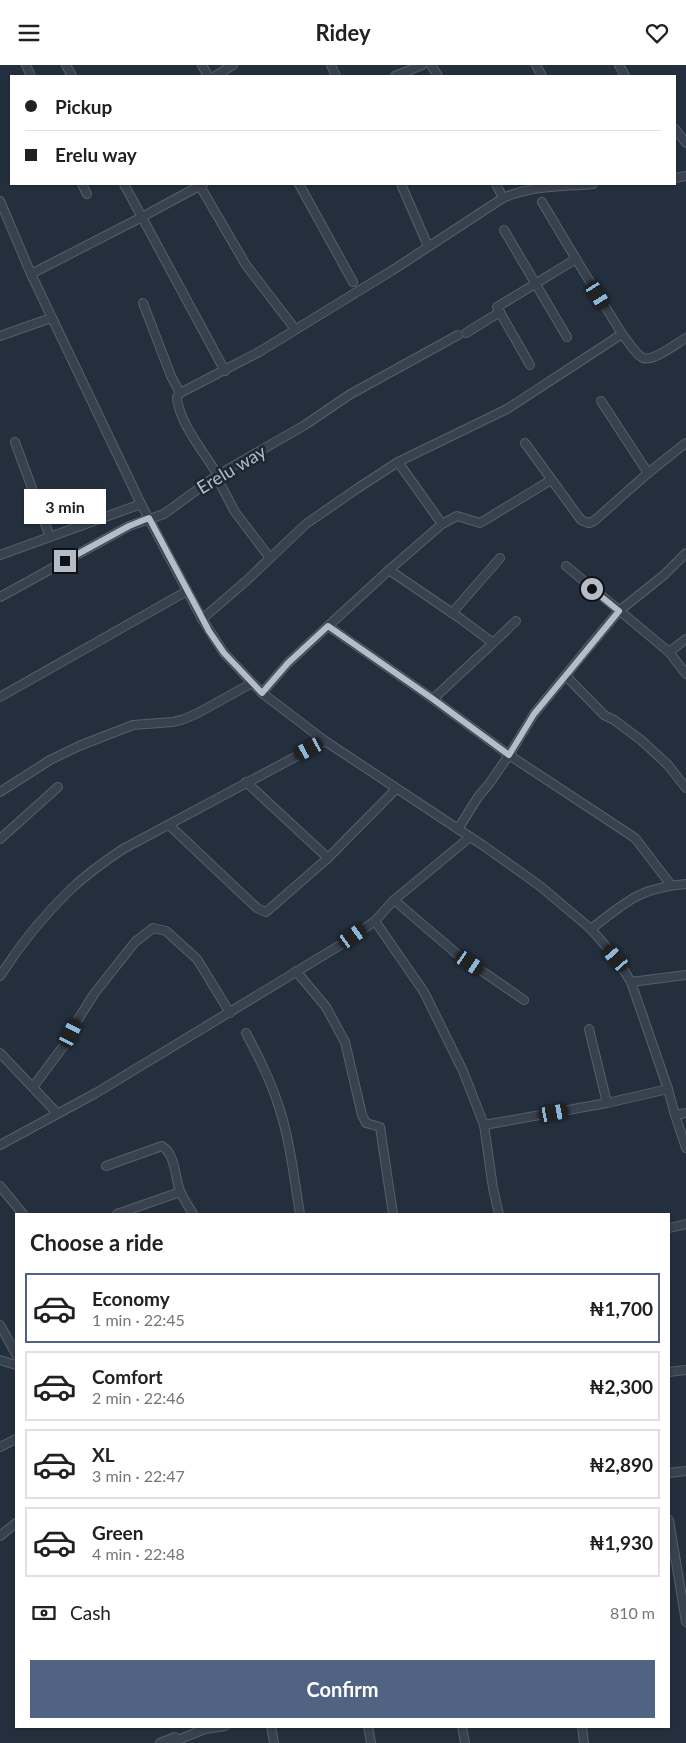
<!DOCTYPE html>
<html lang="en">
<head>
<meta charset="utf-8">
<style>
	:root { --surface:#fff; --page:#f6f6f6; --text:#202124; --muted:#757577; --line:#e0e0e0; --accent:#506383 }
	body { margin:0; font-family:Lato,sans-serif; background:var(--page); color:var(--text); height:100vh; display:flex; flex-direction:column; font-size:19px; white-space:nowrap }
	* { box-sizing:border-box; margin:0 }
	p { font-size:16px; color:var(--muted) }
	.icon { flex:none; width:28px; height:28px; fill:none; stroke:currentColor; stroke-width:2; stroke-linecap:round; stroke-linejoin:round }
	.map { position:relative; flex:1; overflow:hidden }
	.side { position:absolute; left:15px; top:1148px; width:655px; height:515px; display:flex; flex-direction:column; background:var(--surface); border-radius:0px; box-shadow:0 1px 4px #0004 }
	.side>* { flex:none }
	.hud { position:absolute; left:10px; top:10px; width:666px; height:110px; border-radius:0px; box-shadow:0 1px 4px #0004; display:grid; align-content:center; height:110px; padding:0 15px; background:var(--surface) }
	.end { position:absolute; width:22px; height:22px; margin:-11px; border:6px solid #b4bcc9; background:#111; box-shadow:0 0 0 2px #111 }
	.from { border-radius:50% }
	.bubble { position:absolute; height:35px; border-radius:0px; background:var(--surface); box-shadow:0 1px 4px #0004; font-size:16px; font-weight:700; line-height:35px; text-align:center }
	.car { position:absolute; width:15px; height:30px; margin:-15px -8px; border-radius:6px; box-shadow:0 0 4px 1px #0007; background:linear-gradient(#222 24%,#8ab4d8 0 40%,#222 0 76%,#8ab4d8 0 86%,#222 0) }
	.hud b { display:flex; align-items:center; gap:18px; height:48px; font-size:19px }
	.hud b+b { border-top:1px solid var(--line) }
	.hud i { width:12px; height:12px; background:var(--text) }
	ul { padding:0; list-style:none }
	li { display:flex; align-items:center; gap:15px; height:70px; margin:0 10px 8px; padding:0 5px; border:2px solid var(--line); border-radius:0px }
	li div { flex:1 }
	li b { display:block; font-size:19px }
	li em { font-style:normal; font-weight:700 }
	li.active { border-color:var(--accent) }
	li>.icon { width:45px; height:45px; stroke-width:1.5 }
	h2 { padding:0 15px; font-size:22px; line-height:60px }
	.pay { display:flex; align-items:center; gap:12px; height:55px; padding:0 15px; font-size:19px }
	.pay p { margin-inline-start:auto }
	.button { display:flex; gap:10px; margin-top:auto; padding:10px 15px }
	.button a { flex:1; height:58px; border-radius:0px; background:var(--accent); color:#fff; font-size:20px; font-weight:700; line-height:58px; text-align:center }
	header { display:flex; justify-content:space-between; align-items:center; height:65px; padding:0 15px; background:var(--surface); font-size:22px; font-weight:700 }
	.map>svg:first-child { display:block }
	.lines { fill:none; stroke-linecap:round; stroke-linejoin:round }
	.minor-casing { stroke:#565f6c; stroke-width:10 }
	.minor { stroke:#38414e; stroke-width:8 }
	.route { stroke:#b4bcc9; stroke-width:6 }
	.labels { text-anchor:middle; dominant-baseline:central; stroke-width:5; stroke-linejoin:round; paint-order:stroke }
	.street-label { font-size:18px; fill:#b4bcc9; stroke:#1d2633 }
</style>
</head>
<body>
<header><svg class="icon" aria-label="menu" viewBox="0 0 24 24"><path d="M4 6h16M4 12h16M4 18h16"/></svg>Ridey<svg class="icon" aria-label="heart" viewBox="0 0 24 24"><path d="M12 20l-8-8c-3-5 5-10 8-4 3-6 11-1 8 4z"/></svg></header>
<div class="map">
<svg width="686" height="1678" viewBox="0 0 686 1678">
	<rect width="100%" height="100%" fill="#242f3e"/>
	<g class="lines">
		<defs>
			<g id="minor">
				<polyline points="26,0 31,11"/>
				<polyline points="66,0 72,11"/>
				<polyline points="202,0 208,11"/>
				<polyline points="331,0 336,11"/>
				<polyline points="431,0 438,11"/>
				<polyline points="536,0 542,11"/>
				<polyline points="619,0 625,11"/>
				<polyline points="215,11 233,0"/>
				<polyline points="395,11 422,0"/>
				<polyline points="675,64 686,78"/>
				<polyline points="675,113 686,111"/>
				<polyline points="82,119 87,129"/>
				<polyline points="124,119 225,306"/>
				<polyline points="299,119 353,217"/>
				<polyline points="401,119 428,181"/>
				<polyline points="496,119 503,133"/>
				<polyline points="200,121 246,200 295,264"/>
				<polyline points="0,136 31,209 141,439 202,554 224,588 262,628 325,676 484,781 540,821 591,864 616,893 631,917 668,1024 675,1050 686,1083"/>
				<polyline points="542,137 576,194"/>
				<polyline points="504,165 567,272"/>
				<polyline points="31,209 142,152 203,119"/>
				<path d="M143,238L171,311L180,328L177,332C178,355 202,385 214,404"/>
				<polyline points="466,268 500,247"/>
				<polyline points="0,271 51,253"/>
				<polyline points="530,300 497,242 576,194 622,269"/>
				<path d="M180,328L259,287L396,203L503,133C532,120 562,122 593,119"/>
				<polyline points="601,336 648,408"/>
				<polyline points="15,377 50,472"/>
				<polyline points="525,378 581,455 589,458 594,456 648,408 686,378"/>
				<polyline points="398,397 442,459"/>
				<polyline points="216,411 235,447 270,493"/>
				<polyline points="0,490 141,439"/>
				<polyline points="566,501 669,587 686,609"/>
				<polyline points="389,505 461,554 493,578 433,634"/>
				<polyline points="0,532 129,461 164,449 216,411 305,360 349,330 458,270"/>
				<polyline points="452,548 500,493"/>
				<path d="M202,554L245,517L306,459L358,423L398,397L507,344L622,269C628,276 635,289 643,293C653,297 677,278 686,273"/>
				<polyline points="328,561 433,634 509,690 635,773 671,820"/>
				<polyline points="493,578 516,556"/>
				<polyline points="669,587 686,574"/>
				<polyline points="566,611 604,650 614,655 641,675 668,700 686,723"/>
				<polyline points="262,628 288,598 389,505 442,459 457,451 480,458 551,415"/>
				<polyline points="0,632 187,526"/>
				<polyline points="246,717 328,793"/>
				<polyline points="0,727 50,695 79,681 133,660 173,657 184,654 198,648 252,618"/>
				<polyline points="169,760 257,843 266,847 328,793 396,724"/>
				<polyline points="458,764 478,732 489,719 509,690 534,649 587,584 619,546 664,510 686,488"/>
				<polyline points="0,774 58,722"/>
				<polyline points="394,835 457,889 524,935"/>
				<polyline points="375,856 424,927 463,1006 484,1060 493,1123 499,1149"/>
				<path d="M591,864C627,836 639,823 686,819"/>
				<polyline points="296,906 326,942 345,977 362,1050 366,1058 380,1062 393,1149"/>
				<path d="M0,911C20,880 44,850 71,824C87,809 105,796 123,784L325,676"/>
				<polyline points="631,917 686,910"/>
				<polyline points="589,964 607,1038"/>
				<path d="M246,968C258,991 270,1014 278,1039C290,1074 294,1113 300,1149"/>
				<polyline points="0,988 57,1048"/>
				<polyline points="33,1022 65,979 77,956 94,929 135,877 153,863 166,866 197,894 230,948"/>
				<polyline points="675,1050 686,1048"/>
				<polyline points="484,1060 607,1038 668,1024"/>
				<polyline points="0,1080 96,1028 342,879 375,856 394,835 470,772"/>
				<path d="M106,1101L162,1081C177,1091 174,1114 181,1128C184,1135 189,1142 193,1149"/>
				<polyline points="0,1121 23,1149"/>
				<polyline points="117,1149 180,1127"/>
				<polyline points="669,1163 686,1159"/>
				<polyline points="0,1260 16,1289"/>
				<polyline points="0,1295 16,1300"/>
				<polyline points="669,1307 686,1305"/>
				<polyline points="0,1382 16,1374"/>
				<polyline points="669,1408 686,1406"/>
				<polyline points="669,1455 686,1557"/>
				<polyline points="0,1471 16,1458"/>
				<polyline points="271,1661 274,1678"/>
				<polyline points="368,1661 371,1678"/>
				<polyline points="462,1661 465,1678"/>
				<polyline points="582,1661 584,1678"/>
				<polyline points="160,1678 175,1672"/>
				<polyline points="170,1678 205,1664 225,1661"/>
			</g>
		</defs>
		<use href="#minor" class="minor-casing"/>
		<use href="#minor" class="minor"/>
	</g>
	<g class="lines">
		<polyline class="route" points="65,496 129,461 149,453 209,566 224,588 262,628 288,598 328,561 433,634 509,690 534,649 619,546 592,524"/>
	</g>
	<g class="labels">
		<g class="street-label">
			<text transform="translate(231 404) rotate(-31)">Erelu way</text>
		</g>
	</g>
</svg>
<i class="end from" style="left:592px;top:524px"></i>
<i class="end" style="left:65px;top:496px"></i>
<div class="bubble" style="left:24px;top:424px;width:82px">3 min</div>
<i class="car" style="left:598px;top:230px;rotate:148deg"></i>
<i class="car" style="left:309px;top:684px;rotate:242deg"></i>
<i class="car" style="left:353px;top:871px;rotate:55deg"></i>
<i class="car" style="left:616px;top:893px;rotate:319deg"></i>
<i class="car" style="left:470px;top:898px;rotate:124deg"></i>
<i class="car" style="left:71px;top:968px;rotate:27deg"></i>
<i class="car" style="left:554px;top:1048px;rotate:80deg"></i>
<div class="hud">
<b><i class="from"></i>Pickup</b>
<b><i></i>Erelu way</b>
</div>
<section class="side">
<h2>Choose a ride</h2>
<ul>
<li class="active"><svg class="icon" aria-label="car" viewBox="0 0 24 24"><path d="M5 17H2v-5l4-1 3-4h7l3 4 3 1v5h-3M9 17h6M6 11h13"/><circle cx="7" cy="17" r="2"/><circle cx="17" cy="17" r="2"/></svg><div><b>Economy</b><p>1 min · 22:45</p></div><em>₦1,700</em></li>
<li><svg class="icon" aria-label="car" viewBox="0 0 24 24"><path d="M5 17H2v-5l4-1 3-4h7l3 4 3 1v5h-3M9 17h6M6 11h13"/><circle cx="7" cy="17" r="2"/><circle cx="17" cy="17" r="2"/></svg><div><b>Comfort</b><p>2 min · 22:46</p></div><em>₦2,300</em></li>
<li><svg class="icon" aria-label="car" viewBox="0 0 24 24"><path d="M5 17H2v-5l4-1 3-4h7l3 4 3 1v5h-3M9 17h6M6 11h13"/><circle cx="7" cy="17" r="2"/><circle cx="17" cy="17" r="2"/></svg><div><b>XL</b><p>3 min · 22:47</p></div><em>₦2,890</em></li>
<li><svg class="icon" aria-label="car" viewBox="0 0 24 24"><path d="M5 17H2v-5l4-1 3-4h7l3 4 3 1v5h-3M9 17h6M6 11h13"/><circle cx="7" cy="17" r="2"/><circle cx="17" cy="17" r="2"/></svg><div><b>Green</b><p>4 min · 22:48</p></div><em>₦1,930</em></li>
</ul>
<div class="pay"><svg class="icon" aria-label="cash" viewBox="0 0 24 24"><path d="M3 7h18v10H3z"/><circle cx="12" cy="12" r="2"/></svg>Cash<p>810 m</p></div>
<div class="button"><a>Confirm</a></div>
</section>
</div>
</body>
</html>
